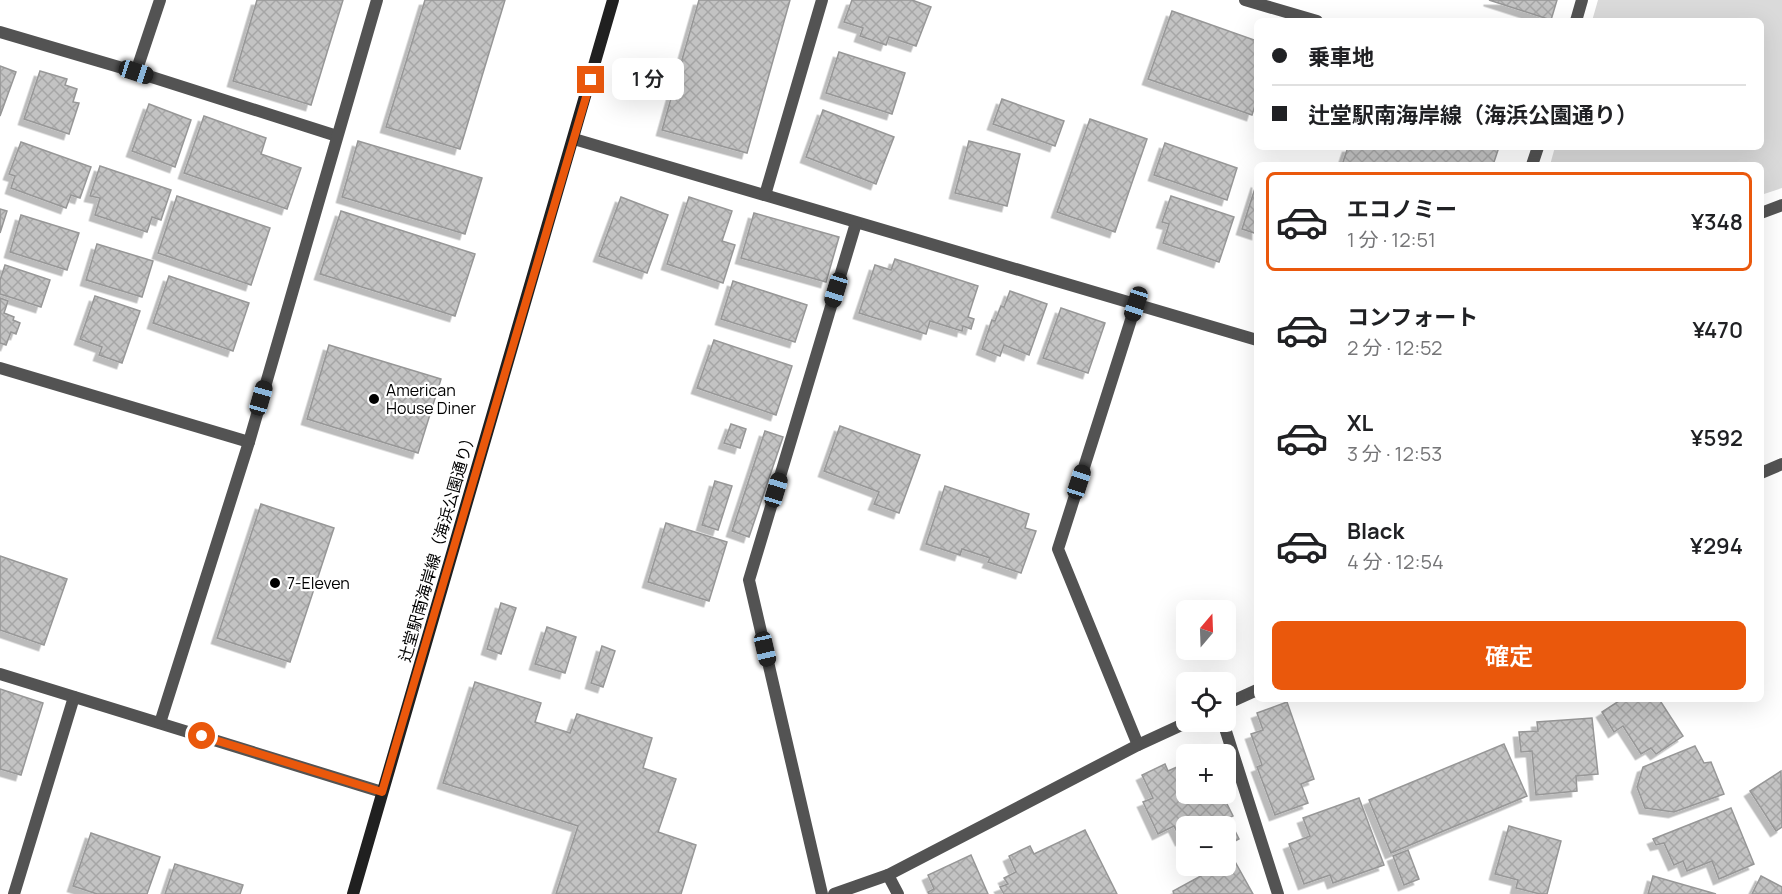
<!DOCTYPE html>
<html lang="ja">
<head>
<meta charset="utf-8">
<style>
	:root { --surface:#fff; --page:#f6f6f6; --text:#202124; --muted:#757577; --line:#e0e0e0; --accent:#ea580c }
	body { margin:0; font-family:Manrope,"Noto Sans JP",sans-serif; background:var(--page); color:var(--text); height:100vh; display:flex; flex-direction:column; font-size:22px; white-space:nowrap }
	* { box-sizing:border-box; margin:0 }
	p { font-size:20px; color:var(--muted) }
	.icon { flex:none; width:33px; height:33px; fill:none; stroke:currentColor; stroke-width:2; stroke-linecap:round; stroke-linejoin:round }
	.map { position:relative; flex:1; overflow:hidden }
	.panel { position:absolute; left:1254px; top:162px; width:510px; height:540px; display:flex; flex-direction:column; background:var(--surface); border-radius:9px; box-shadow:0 6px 24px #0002 }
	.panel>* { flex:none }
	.hud { position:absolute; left:1254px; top:18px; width:510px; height:132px; border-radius:9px; box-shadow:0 6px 24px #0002; display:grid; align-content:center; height:132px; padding:0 18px; background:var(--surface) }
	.needle { width:39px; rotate:19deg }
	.controls { position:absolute; left:1176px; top:600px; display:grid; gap:12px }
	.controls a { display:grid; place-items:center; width:60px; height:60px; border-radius:9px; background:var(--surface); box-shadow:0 6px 24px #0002; font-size:30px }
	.end { position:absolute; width:27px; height:27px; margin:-14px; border:8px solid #ea580c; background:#fff; box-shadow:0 0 0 3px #fff }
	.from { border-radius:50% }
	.bubble { position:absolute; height:42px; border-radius:9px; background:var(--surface); box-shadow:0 6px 24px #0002; font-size:20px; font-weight:600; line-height:42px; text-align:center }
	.car { position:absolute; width:18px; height:36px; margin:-18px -9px; border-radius:8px; box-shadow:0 0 4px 2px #0007; background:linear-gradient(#222 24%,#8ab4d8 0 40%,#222 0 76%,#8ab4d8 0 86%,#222 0) }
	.hud b { display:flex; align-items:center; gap:21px; height:57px; font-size:22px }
	.hud b+b { border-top:2px solid var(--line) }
	.hud i { width:15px; height:15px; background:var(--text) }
	ul { padding:10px 0 0; list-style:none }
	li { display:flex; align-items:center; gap:18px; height:99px; margin:0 12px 9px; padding:0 6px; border:3px solid transparent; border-radius:9px }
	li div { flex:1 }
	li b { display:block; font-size:22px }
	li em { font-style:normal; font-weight:600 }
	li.selected { border-color:var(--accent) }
	li>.icon { width:54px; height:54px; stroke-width:1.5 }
	.primary-button { display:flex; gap:12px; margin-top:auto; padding:12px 18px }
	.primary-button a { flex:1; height:69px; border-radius:9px; background:var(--accent); color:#fff; font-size:24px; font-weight:600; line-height:69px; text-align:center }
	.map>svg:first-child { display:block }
	.green { fill:#dadada }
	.building { fill:url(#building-cross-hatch); stroke:#979797; stroke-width:1.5; filter:url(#shadow) }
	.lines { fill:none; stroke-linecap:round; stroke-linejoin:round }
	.lane { stroke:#535353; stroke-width:12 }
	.street { stroke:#535353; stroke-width:12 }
	.secondary { stroke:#202020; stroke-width:12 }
	.route { stroke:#ea580c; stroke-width:8 }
	.poi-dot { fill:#000; stroke:#fff; stroke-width:2 }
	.labels { text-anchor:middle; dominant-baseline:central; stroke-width:4.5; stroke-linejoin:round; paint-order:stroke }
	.poi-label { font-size:16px; fill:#000; stroke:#fff; text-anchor:start }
	.street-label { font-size:16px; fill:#000; stroke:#fff }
</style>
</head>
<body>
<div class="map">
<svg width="1782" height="894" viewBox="0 0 1782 894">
	<defs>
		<pattern id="building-cross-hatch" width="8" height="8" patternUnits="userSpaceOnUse" patternTransform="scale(1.5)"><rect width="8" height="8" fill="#c3c3c3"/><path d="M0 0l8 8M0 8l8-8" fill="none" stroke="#a6a6a6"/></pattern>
		<filter id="shadow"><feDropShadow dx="-5.5" dy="5.5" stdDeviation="0" flood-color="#0004"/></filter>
	</defs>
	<rect width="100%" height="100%" fill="#fff"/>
	<polygon class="green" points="1598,0 1782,0 1782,188 1761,195 1761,165 1550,165 1555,147 1761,147 1761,21 1592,21"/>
	<g class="building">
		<polygon points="257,0 343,0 311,105 233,81"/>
		<polygon points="425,0 505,0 460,149 386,127"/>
		<polygon points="699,0 790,0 747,153 662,130"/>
		<polygon points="852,0 912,0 931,7 916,46 889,37 886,45 860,36 863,28 844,22"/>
		<polygon points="1489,0 1557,0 1551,20"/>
		<polygon points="1172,11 1257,41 1257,99 1252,115 1148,79"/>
		<polygon points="839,52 905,73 892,114 826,93"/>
		<polygon points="0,66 16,72 0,116"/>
		<polygon points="40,71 67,79 65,85 77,89 73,102 79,103 69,134 24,119"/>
		<polygon points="1002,99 1064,121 1055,146 993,124"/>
		<polygon points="149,104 191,120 175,167 132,151"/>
		<polygon points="823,110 894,137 876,184 806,157"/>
		<polygon points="204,116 266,138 261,154 301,168 287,209 184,173"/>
		<polygon points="1090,119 1147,139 1115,232 1057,212"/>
		<polygon points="358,141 482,178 465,234 342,197"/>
		<polygon points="969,141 1020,154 1007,206 955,193"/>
		<polygon points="21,142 91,167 80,198 71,195 66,208 11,188 15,176 9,174"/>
		<polygon points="1165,143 1237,168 1227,200 1154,175"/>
		<polygon points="1348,147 1499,147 1493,165 1342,165"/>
		<polygon points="100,166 171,190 161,220 152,217 147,232 95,215 100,198 90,196"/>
		<polygon points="1257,182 1257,234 1242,229"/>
		<polygon points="177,196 270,228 251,285 158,253"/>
		<polygon points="1171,196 1234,217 1219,262 1163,243 1169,224 1162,222"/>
		<polygon points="621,197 668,215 647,273 599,256"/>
		<polygon points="689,197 732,211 722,241 735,245 723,283 667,264"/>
		<polygon points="0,209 7,211 0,233"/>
		<polygon points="341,211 475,254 455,316 320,274"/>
		<polygon points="754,213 839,237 826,282 741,258"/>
		<polygon points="21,215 79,233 67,270 10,252"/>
		<polygon points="97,244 153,261 142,297 86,280"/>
		<polygon points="895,259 978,286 968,317 974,319 971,329 963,326 962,331 930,321 926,334 859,313 875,265 891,270"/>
		<polygon points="5,265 50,280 41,307 0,294 0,280"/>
		<polygon points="169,276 249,303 233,351 153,323"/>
		<polygon points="733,281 807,305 795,342 721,319"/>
		<polygon points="1010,291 1047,304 1029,355 1004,345 1000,356 982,349 992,320 995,321 1001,306 1004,307"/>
		<polygon points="95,296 140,311 122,363 99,355 102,347 80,339"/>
		<polygon points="0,298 8,301 4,313 14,317 13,320 20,323 16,334 11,332 6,345 0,343"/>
		<polygon points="1061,308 1105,323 1088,373 1043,358"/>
		<polygon points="714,340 792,366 776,415 697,388"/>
		<polygon points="329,345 441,379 418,453 307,419"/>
		<polygon points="731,424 746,429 740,448 724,443"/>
		<polygon points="840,426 920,455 899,513 874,504 879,492 824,471"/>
		<polygon points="765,431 783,437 749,537 732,531"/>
		<polygon points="715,481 732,486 718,530 702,525"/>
		<polygon points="945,486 1029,514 1025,528 1036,531 1021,573 988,562 990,558 962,549 960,555 926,544"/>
		<polygon points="261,504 334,528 290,662 217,638"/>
		<polygon points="666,523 727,542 709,601 648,582"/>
		<polygon points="0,556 67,579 44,645 0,630"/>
		<polygon points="501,603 516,608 501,654 487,649"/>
		<polygon points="547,627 576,637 565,673 535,664"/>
		<polygon points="602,646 615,651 603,687 591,683"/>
		<polygon points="475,682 541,703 535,722 570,733 577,714 652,738 643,768 676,779 658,832 696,845 681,894 556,894 578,826 443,783"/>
		<polygon points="0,689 43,703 21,775 0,769"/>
		<polygon points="1622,699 1659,699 1683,736 1656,754 1651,748 1641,754 1623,726 1614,732 1602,712"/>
		<polygon points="1287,702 1314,779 1301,784 1308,803 1275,815 1257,767 1262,765 1251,734 1263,730 1257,713"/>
		<polygon points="1592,718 1598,774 1576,776 1577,791 1536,795 1532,751 1521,752 1519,732 1538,731 1537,722"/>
		<polygon points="1504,744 1527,796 1391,853 1369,800"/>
		<polygon points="1695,746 1704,763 1711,762 1724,794 1674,812 1645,808 1637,787 1643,767"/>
		<polygon points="1186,763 1186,794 1222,794 1233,816 1211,826 1186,826 1186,838 1181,840 1174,826 1158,834 1143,802 1153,798 1142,775 1165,764 1168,771"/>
		<polygon points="1781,771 1782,827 1776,831 1750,791"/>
		<polygon points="1359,798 1384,865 1333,883 1330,875 1304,884 1289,844 1310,836 1303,818"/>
		<polygon points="1731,808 1754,864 1719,879 1712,861 1687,871 1683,861 1674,865 1664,843 1656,845 1653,839"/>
		<polygon points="1509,826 1561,841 1547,894 1540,894 1516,888 1518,880 1495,874"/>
		<polygon points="1233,827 1239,839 1226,846 1226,830"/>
		<polygon points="1085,830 1117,894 1004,894 1000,887 1008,884 1004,878 1016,872 1009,856 1030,846 1034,854"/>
		<polygon points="91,833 160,857 147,894 97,894 73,886"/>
		<polygon points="1408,850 1419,879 1404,885 1393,856"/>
		<polygon points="971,855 988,894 929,894 928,892 934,889 928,875"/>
		<polygon points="1233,858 1253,894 1174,894 1173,891 1219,866 1226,866 1226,862"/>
		<polygon points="175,864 243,885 240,894 165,894"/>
		<polygon points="1653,876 1716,894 1648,894"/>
		<polygon points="1761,876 1782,887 1782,894 1752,894"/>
	</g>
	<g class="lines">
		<g class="lane">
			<polyline points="136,72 160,0"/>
			<polyline points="1223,722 1278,894"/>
			<polyline points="888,875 898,894"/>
		</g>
		<g class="street">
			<polyline points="1245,0 1317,21"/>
			<polyline points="1576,21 1582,0"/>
			<polyline points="0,32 136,72 337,136"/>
			<polyline points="574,139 1257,340"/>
			<polyline points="1532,165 1538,147"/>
			<polyline points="765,195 822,0"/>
			<polyline points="1761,213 1782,205"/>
			<polyline points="1136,304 1058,549 1138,745"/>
			<polyline points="0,368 249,442"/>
			<polyline points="1761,473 1782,464"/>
			<polyline points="0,674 382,792"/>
			<polyline points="1226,704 1257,690"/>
			<polyline points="160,723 249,442 377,0"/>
			<polyline points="14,894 74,697"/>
			<polyline points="822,894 749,580 856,223"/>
			<polyline points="834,894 888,875 1138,745 1188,722"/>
		</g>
		<polyline class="secondary" points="353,894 613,0"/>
	</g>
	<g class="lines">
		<polyline class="route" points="202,736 382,792 591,80"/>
	</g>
	<g class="poi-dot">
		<circle cx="374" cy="399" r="6"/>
		<circle cx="275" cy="583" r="6"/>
	</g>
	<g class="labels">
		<g class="poi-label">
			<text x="386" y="390">American<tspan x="386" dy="18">House Diner</tspan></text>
			<text x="287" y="583">7-Eleven</text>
		</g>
		<g class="street-label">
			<text transform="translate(437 546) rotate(-74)">辻堂駅南海岸線（海浜公園通り）</text>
		</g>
	</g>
</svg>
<div class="controls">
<a><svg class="needle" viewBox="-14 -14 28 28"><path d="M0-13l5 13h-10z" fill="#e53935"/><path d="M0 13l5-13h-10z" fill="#757577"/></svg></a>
<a><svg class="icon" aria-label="locate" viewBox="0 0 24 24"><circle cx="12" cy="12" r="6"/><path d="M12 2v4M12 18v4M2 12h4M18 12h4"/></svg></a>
<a>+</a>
<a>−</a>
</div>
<i class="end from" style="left:202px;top:736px"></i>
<i class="end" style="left:591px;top:80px"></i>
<div class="bubble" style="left:612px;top:58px;width:72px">1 分</div>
<i class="car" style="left:136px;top:72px;rotate:108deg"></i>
<i class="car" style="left:836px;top:290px;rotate:197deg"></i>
<i class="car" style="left:1136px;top:304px;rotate:198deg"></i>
<i class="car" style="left:261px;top:398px;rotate:16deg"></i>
<i class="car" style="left:1079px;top:482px;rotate:18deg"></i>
<i class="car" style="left:776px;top:490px;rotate:17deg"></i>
<i class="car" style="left:765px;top:649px;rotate:167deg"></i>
<div class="hud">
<b><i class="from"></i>乗車地</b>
<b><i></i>辻堂駅南海岸線（海浜公園通り）</b>
</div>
<section class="panel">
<ul>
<li class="selected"><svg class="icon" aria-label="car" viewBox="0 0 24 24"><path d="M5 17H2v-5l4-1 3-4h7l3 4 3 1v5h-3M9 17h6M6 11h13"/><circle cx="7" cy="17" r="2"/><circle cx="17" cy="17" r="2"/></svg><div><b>エコノミー</b><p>1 分 · 12:51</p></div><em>¥348</em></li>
<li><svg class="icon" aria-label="car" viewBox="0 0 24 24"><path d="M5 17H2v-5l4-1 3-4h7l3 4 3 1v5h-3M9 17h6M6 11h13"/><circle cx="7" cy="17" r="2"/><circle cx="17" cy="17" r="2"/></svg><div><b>コンフォート</b><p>2 分 · 12:52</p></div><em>¥470</em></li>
<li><svg class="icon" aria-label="car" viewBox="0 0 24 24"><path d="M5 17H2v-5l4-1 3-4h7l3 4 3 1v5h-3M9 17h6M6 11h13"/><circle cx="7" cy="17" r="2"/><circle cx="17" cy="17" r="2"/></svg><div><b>XL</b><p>3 分 · 12:53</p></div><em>¥592</em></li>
<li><svg class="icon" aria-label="car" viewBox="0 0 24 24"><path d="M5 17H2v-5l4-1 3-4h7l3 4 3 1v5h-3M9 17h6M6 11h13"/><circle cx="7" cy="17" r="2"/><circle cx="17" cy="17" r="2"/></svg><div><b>Black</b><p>4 分 · 12:54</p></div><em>¥294</em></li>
</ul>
<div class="primary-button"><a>確定</a></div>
</section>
</div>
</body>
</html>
